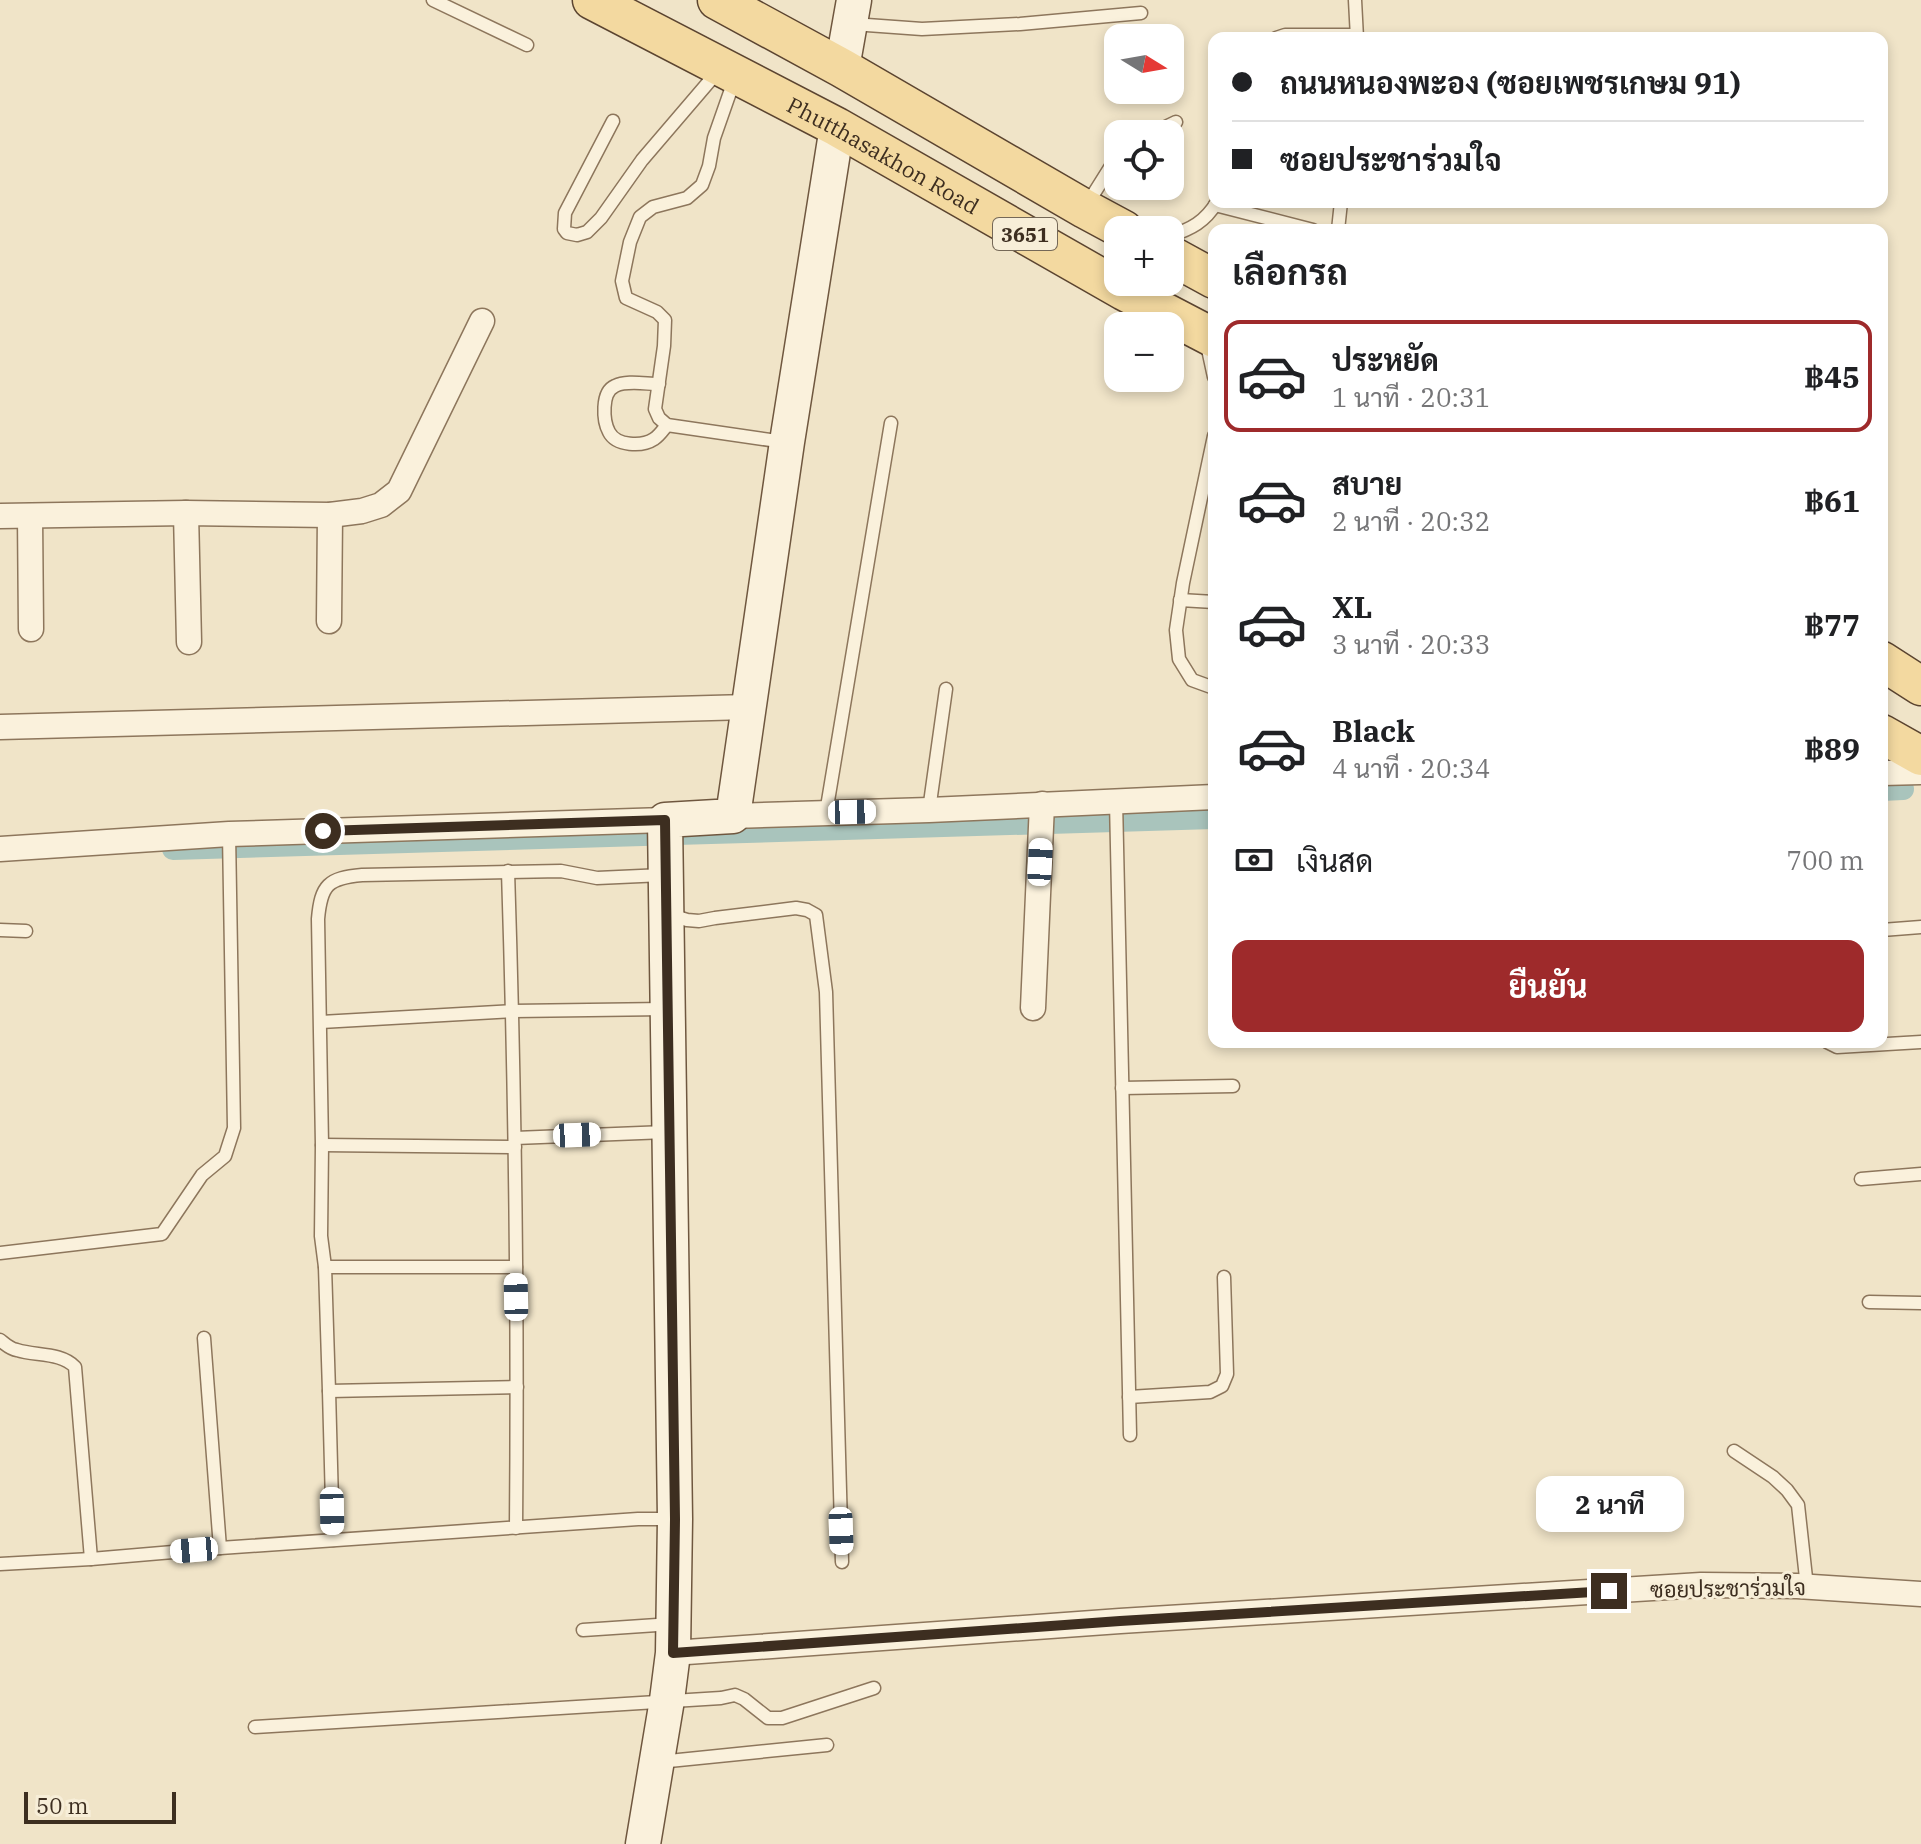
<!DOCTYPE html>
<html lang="th">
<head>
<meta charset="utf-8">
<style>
	:root { --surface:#fff; --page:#f2f2f2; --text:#202124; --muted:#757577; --line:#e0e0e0; --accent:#9e2a2b }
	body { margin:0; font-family:"IBM Plex Serif",Sarabun,serif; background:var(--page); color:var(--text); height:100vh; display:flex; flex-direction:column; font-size:30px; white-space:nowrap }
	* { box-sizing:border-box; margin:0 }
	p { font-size:26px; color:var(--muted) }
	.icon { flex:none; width:44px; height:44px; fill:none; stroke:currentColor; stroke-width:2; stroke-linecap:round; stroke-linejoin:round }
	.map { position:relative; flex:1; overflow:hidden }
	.details { position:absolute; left:1208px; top:224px; width:680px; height:824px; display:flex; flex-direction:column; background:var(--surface); border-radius:16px; box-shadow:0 4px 12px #0003 }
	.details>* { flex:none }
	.hud { position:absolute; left:1208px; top:32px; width:680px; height:176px; border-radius:16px; box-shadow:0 4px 12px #0003; display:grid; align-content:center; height:176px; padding:0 24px; background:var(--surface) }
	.needle { width:52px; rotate:101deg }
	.buttons { position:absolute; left:1104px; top:24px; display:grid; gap:16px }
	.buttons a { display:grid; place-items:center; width:80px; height:80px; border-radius:16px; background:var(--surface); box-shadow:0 4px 12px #0003; font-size:40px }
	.scale { position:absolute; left:24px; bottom:20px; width:152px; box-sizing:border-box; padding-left:8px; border:4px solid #3d2e20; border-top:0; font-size:22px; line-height:28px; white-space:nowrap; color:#3d2e20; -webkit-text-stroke:6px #f7eed8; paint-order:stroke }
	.end { position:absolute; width:36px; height:36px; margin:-18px; border:10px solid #3d2e20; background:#fff; box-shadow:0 0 0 4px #fff }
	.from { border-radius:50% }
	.bubble { position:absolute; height:56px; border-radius:16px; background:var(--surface); box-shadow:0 4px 12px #0003; font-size:26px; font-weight:700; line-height:56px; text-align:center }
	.car { position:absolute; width:24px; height:48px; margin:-24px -12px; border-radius:10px; box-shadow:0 0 6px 2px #0007; background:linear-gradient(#fff 24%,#345 0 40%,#fff 0 76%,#345 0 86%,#fff 0) }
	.hud b { display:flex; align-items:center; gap:28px; height:76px; font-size:30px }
	.hud b+b { border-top:2px solid var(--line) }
	.hud i { width:20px; height:20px; background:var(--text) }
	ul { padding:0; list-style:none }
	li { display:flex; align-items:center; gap:24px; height:112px; margin:0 16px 12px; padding:0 8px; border:4px solid transparent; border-radius:16px }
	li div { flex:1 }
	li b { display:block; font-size:30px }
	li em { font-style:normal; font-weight:700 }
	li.on { border-color:var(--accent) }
	li>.icon { width:72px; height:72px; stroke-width:1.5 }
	h2 { padding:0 24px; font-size:36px; line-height:96px }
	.pay { display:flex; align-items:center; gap:20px; height:88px; padding:0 24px; font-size:30px }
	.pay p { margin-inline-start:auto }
	.cta { display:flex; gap:16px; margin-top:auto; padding:16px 24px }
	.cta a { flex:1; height:92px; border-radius:16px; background:var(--accent); color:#fff; font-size:32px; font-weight:700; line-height:92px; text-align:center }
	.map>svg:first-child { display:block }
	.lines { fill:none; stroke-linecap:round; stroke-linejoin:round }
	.canal { stroke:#a9c4bc; stroke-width:22 }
	.lane-casing { stroke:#8d765c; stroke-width:15 }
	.street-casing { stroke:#8d765c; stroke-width:27 }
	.secondary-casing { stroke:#6f573f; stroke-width:37 }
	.primary-casing { stroke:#5b4430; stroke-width:41 }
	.lane { stroke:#faf1dc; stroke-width:12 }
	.street { stroke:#faf1dc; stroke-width:24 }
	.secondary { stroke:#faf1dc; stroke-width:34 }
	.primary { stroke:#f3d9a0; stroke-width:38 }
	.route { stroke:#3d2e20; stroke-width:10 }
	.labels { text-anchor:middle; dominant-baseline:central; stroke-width:6; stroke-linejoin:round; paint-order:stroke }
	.shield { fill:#f7eed8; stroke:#756857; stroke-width:2 }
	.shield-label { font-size:20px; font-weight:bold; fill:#3d2e20 }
	.street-label { font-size:22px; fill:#3d2e20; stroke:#f7eed8 }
</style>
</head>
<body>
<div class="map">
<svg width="1921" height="1844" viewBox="0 0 1921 1844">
	<rect width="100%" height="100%" fill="#f0e4c8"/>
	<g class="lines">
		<g class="canal">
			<polyline points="1882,790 1903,789"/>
			<path d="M173,849C520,837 867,830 1214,818"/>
		</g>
		<defs>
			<g id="lane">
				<polyline points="433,0 527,45"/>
				<polyline points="1355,0 1357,38"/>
				<polyline points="853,24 922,29 1020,24 1141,13"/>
				<polyline points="1276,38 1285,35 1357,35"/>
				<polyline points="735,78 714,138 709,166 702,185 687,198 653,207 640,217 630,242 622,281 626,298 657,312 665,320 664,346 655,409 659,418 667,425 784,442"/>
				<polyline points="613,121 565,213 564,229 567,233 577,235 587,232 601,218 642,160 719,70"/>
				<polyline points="1151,134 1176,122"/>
				<polyline points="1215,205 1313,230"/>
				<polyline points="1086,206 1118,155"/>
				<polyline points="1338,230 1341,202"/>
				<path d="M1170,236C1191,229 1205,222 1217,202"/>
				<polyline points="1206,340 1214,377"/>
				<path d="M659,384C646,384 626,380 615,386C601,392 603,421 609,432C616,446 642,447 654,439C659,436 663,430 667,425"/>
				<polyline points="1214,436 1183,583 1176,630 1179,659 1192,680 1214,688"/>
				<polyline points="1180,600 1214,602"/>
				<polyline points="1116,801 1130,1435"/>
				<polyline points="929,810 946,689"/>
				<polyline points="826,813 891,423"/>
				<path d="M508,871C515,1090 518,1309 516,1528"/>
				<polyline points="671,915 687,920 699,921 715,918 796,908 807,910 816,915 826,992 842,1562"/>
				<polyline points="0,930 26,931"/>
				<polyline points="1882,930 1921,927"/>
				<polyline points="321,1022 513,1011 665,1009"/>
				<polyline points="1827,1042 1837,1047 1921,1042"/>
				<polyline points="1122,1088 1233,1086"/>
				<polyline points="515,1138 666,1132"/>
				<polyline points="322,1145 515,1147"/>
				<polyline points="1861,1179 1921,1174"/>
				<polyline points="0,1253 162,1234 202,1175 225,1156 234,1128 229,834"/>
				<polyline points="325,1267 516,1267"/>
				<polyline points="1869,1302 1921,1303"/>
				<polyline points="204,1338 220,1548"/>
				<path d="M0,1340C5,1344 10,1349 17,1350C35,1356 61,1352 75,1367L91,1559"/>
				<polyline points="329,1391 517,1387"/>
				<polyline points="1129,1397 1210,1392 1222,1386 1227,1374 1224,1277"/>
				<polyline points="1734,1451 1773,1477 1787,1490 1798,1505 1807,1587"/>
				<path d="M333,1540L329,1391L325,1267L321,1236L322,1145L318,919C321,885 328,878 362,875L561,871L597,878L663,875"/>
				<polyline points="0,1564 91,1559 220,1548 638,1519 671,1519"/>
				<polyline points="583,1630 672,1624"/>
				<polyline points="255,1727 721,1698 735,1695 744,1699 768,1718 782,1718 874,1688"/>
				<polyline points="659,1762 827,1745"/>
			</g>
			<g id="street">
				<polyline points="186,513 189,642"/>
				<polyline points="0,516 186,513 330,515 362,511 381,505 399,491 482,321"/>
				<polyline points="30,516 31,629"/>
				<polyline points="329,621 330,515"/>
				<polyline points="0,727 748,707"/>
				<polyline points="1882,773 1921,772"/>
				<polyline points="733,816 929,810 1214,797"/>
				<polyline points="0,849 229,834 665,820"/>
				<polyline points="1033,1008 1042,804"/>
				<polyline points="673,1653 1120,1621 1701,1585 1797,1586 1921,1594"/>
			</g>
			<g id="secondary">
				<polyline points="842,68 854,0"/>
				<polyline points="643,1844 667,1700 673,1653 675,1519 665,820 733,816 787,442 837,127"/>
			</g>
			<g id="primary">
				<path id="s1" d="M592,0L837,127L1124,291L1214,338"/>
				<polyline points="717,0 842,68 1085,209 1124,230"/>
				<polyline points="1170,255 1214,279"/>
				<polyline points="1882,661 1921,686"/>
				<polyline points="1882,734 1921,756"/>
			</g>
		</defs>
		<use href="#lane" class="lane-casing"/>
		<use href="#street" class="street-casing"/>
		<use href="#secondary" class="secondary-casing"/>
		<use href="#primary" class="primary-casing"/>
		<use href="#lane" class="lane"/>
		<use href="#street" class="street"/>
		<use href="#secondary" class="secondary"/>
		<use href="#primary" class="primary"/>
	</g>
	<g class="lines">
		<polyline class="route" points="323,831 665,820 675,1519 673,1653 1120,1621 1609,1591"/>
	</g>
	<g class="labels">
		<rect class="shield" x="993" y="218" width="64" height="32" rx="6"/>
		<g class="shield-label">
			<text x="1025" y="234">3651</text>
		</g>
		<g class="street-label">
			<text stroke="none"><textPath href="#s1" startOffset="330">Phutthasakhon Road</textPath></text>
			<text transform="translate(1728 1588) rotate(-1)">ซอยประชาร่วมใจ</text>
		</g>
	</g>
</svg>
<div class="buttons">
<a><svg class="needle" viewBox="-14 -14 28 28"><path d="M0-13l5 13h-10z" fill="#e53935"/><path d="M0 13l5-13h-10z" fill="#757577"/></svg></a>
<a><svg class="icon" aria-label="locate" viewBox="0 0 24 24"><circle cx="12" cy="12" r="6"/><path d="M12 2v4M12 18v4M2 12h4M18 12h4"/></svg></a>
<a>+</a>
<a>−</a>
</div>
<div class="scale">50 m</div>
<i class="end from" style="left:323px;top:831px"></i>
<i class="end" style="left:1609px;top:1591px"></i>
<div class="bubble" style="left:1536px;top:1476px;width:148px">2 นาที</div>
<i class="car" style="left:852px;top:812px;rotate:89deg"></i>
<i class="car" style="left:1040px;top:862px;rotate:3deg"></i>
<i class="car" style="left:577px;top:1135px;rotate:88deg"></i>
<i class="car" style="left:516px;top:1297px;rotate:359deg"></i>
<i class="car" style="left:332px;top:1511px;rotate:179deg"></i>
<i class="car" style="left:841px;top:1531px;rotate:178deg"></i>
<i class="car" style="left:194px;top:1550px;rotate:265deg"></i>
<div class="hud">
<b><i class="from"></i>ถนนหนองพะอง (ซอยเพชรเกษม 91)</b>
<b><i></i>ซอยประชาร่วมใจ</b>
</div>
<section class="details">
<h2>เลือกรถ</h2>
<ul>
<li class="on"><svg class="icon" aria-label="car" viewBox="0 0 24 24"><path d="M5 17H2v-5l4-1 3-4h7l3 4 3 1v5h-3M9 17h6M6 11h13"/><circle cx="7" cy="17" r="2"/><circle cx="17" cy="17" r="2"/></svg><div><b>ประหยัด</b><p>1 นาที · 20:31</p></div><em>฿45</em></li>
<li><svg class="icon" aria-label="car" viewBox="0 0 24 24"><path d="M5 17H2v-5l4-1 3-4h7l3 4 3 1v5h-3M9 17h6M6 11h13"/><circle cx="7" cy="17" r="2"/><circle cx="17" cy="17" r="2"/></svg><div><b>สบาย</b><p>2 นาที · 20:32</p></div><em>฿61</em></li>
<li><svg class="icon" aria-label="car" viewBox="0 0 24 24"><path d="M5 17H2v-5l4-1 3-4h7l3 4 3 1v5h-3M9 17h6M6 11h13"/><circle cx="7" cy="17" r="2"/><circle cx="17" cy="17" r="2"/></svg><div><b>XL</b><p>3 นาที · 20:33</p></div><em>฿77</em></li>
<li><svg class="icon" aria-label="car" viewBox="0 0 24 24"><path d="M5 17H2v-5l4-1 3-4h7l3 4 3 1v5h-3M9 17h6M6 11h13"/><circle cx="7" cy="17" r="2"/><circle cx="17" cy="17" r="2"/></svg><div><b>Black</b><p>4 นาที · 20:34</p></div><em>฿89</em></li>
</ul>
<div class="pay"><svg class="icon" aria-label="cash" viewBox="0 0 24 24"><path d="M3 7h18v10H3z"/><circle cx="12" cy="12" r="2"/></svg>เงินสด<p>700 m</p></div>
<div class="cta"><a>ยืนยัน</a></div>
</section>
</div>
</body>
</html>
